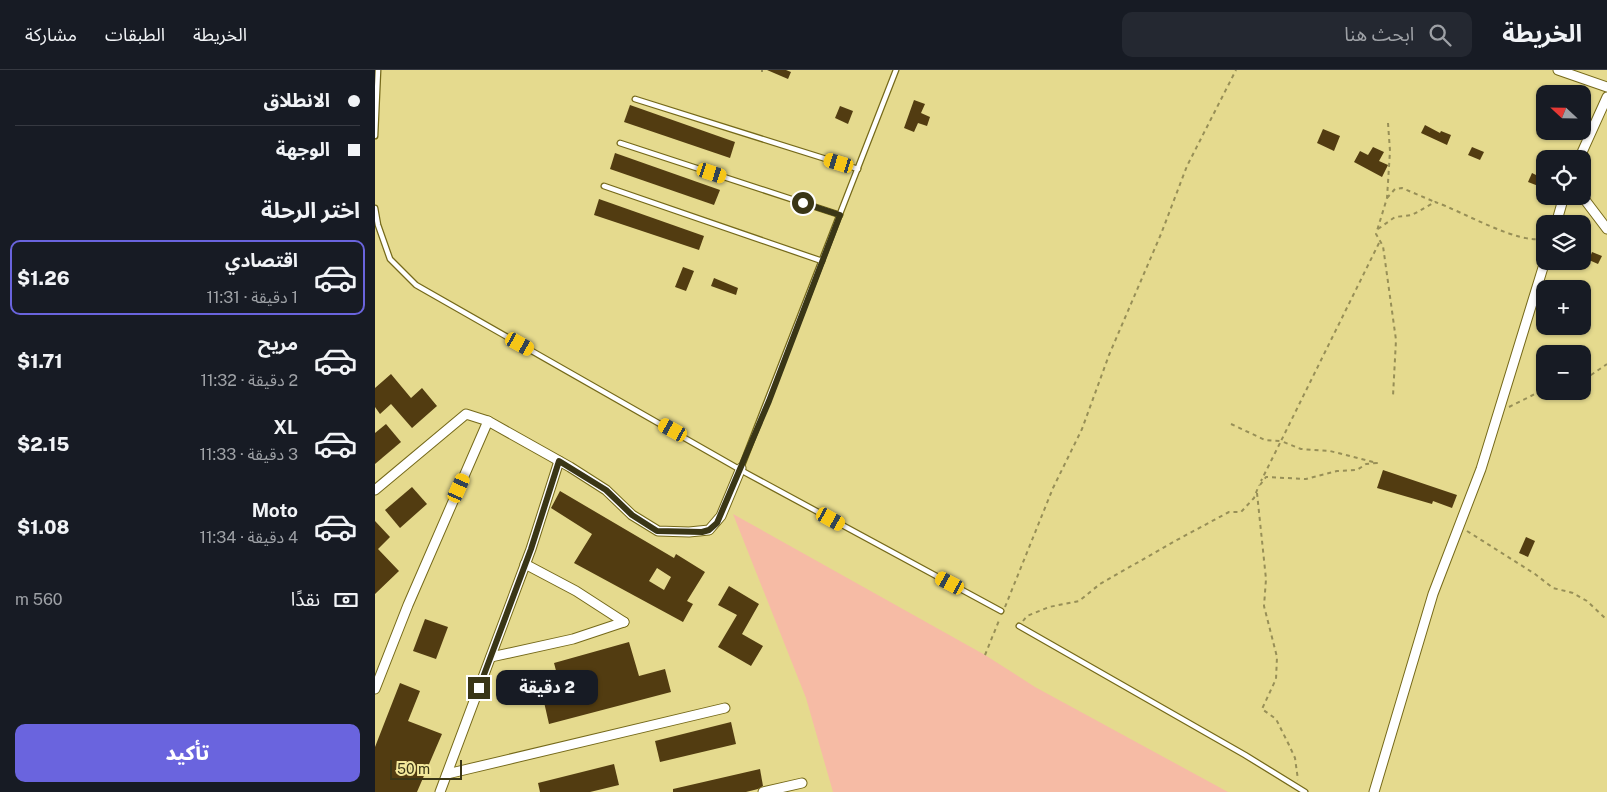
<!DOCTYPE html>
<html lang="ar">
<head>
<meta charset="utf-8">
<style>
	:root { --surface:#171b24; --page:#242831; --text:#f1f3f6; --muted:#9ea1a6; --line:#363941; --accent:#6a64de }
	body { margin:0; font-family:"Public Sans","Noto Sans Arabic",sans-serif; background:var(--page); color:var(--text); direction:rtl; height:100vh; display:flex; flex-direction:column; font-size:19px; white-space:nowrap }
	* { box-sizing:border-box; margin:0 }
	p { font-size:16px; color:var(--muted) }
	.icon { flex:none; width:28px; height:28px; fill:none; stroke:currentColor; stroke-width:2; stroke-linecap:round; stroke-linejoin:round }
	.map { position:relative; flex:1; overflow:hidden; direction:ltr }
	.side { display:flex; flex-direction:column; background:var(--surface); width:375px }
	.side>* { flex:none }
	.guide { display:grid; align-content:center; height:110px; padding:0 15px; background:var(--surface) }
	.needle { width:32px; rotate:292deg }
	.buttons { position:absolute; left:1161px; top:15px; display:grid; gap:10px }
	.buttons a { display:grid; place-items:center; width:55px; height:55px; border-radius:10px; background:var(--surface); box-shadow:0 1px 4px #0004; font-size:25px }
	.scale { position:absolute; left:15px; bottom:12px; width:72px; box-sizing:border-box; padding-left:5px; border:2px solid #3a3616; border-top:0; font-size:14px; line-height:18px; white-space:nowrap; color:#3a3616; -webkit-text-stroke:4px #f3e89b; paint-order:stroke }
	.end { position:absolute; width:22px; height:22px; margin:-11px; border:6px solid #3a3616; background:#fff; box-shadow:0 0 0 2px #fff }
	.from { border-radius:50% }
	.bubble { position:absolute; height:35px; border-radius:10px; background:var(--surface); box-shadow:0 1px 4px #0004; font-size:16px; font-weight:800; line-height:35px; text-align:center; direction:rtl }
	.car { position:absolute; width:15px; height:30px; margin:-15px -8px; border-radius:6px; box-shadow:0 0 4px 1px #0007; background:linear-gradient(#f5c518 24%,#345 0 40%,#f5c518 0 76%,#345 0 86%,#f5c518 0) }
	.guide b { display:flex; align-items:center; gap:18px; height:48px; font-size:19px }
	.guide b+b { border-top:1px solid var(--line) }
	.guide i { width:12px; height:12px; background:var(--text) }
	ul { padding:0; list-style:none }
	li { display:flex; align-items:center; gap:15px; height:75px; margin:0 10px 8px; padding:0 5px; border:2px solid transparent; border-radius:10px }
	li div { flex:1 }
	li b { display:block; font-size:19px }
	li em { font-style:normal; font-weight:800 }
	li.current { border-color:var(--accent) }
	li>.icon { width:45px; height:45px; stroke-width:1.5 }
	h2 { padding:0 15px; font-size:22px; line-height:60px }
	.pay { display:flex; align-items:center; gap:12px; height:55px; padding:0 15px; font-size:19px }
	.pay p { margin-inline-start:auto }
	.primary-button { display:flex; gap:10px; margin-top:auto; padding:10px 15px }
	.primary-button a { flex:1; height:58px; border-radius:10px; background:var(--accent); color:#fff; font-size:20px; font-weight:800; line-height:58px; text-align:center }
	header { display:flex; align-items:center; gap:30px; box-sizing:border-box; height:70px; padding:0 25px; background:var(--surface); border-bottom:1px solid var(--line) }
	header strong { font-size:24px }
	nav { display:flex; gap:28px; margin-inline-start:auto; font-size:18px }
	.search { width:350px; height:45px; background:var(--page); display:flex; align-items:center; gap:12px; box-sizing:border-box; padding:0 18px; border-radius:10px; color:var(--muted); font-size:19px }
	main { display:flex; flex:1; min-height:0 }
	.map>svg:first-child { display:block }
	.green { fill:#f6bba5 }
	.building { fill:#523c11; fill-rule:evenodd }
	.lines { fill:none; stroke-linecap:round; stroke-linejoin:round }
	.service-casing { stroke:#75691a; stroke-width:7 }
	.minor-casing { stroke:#75691a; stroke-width:11 }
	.path { stroke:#978f57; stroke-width:2; stroke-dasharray:4 4; stroke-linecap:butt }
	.service { stroke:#fff; stroke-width:4.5 }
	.minor { stroke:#fff; stroke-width:9 }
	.route { stroke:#3a3616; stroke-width:6 }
</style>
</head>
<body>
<header>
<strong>الخريطة</strong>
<div class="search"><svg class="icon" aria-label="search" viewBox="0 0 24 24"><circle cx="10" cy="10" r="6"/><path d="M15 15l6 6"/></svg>ابحث هنا</div>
<nav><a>الخريطة</a><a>الطبقات</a><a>مشاركة</a></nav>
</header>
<main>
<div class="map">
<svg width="1232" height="722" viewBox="0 0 1232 722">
	<rect width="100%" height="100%" fill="#e5da8e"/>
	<polygon class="green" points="358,444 610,585 660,617 853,722 458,722 431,628"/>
	<g class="building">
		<polygon points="392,0 411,0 416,2 413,9"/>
		<polygon points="539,30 550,34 546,43 555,47 552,56 543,53 539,62 529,58"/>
		<polygon points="255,35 360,72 355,88 249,52"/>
		<polygon points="465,36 478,41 473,54 460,48"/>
		<polygon points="1050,55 1065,63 1066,61 1076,65 1072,75 1046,63"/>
		<polygon points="948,59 965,66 959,81 942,73"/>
		<polygon points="998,77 1009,82 1004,91 1013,95 1007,107 979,92 985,81 993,85"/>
		<polygon points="1097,77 1109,82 1105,90 1093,85"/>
		<polygon points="240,83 345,120 339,135 235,99"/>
		<polygon points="1157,103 1169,109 1166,117 1153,112"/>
		<polygon points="224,129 329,166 324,180 219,145"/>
		<polygon points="1217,182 1227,186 1223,194 1214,190"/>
		<polygon points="308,197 319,201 311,221 300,217"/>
		<polygon points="339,208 363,218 361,225 336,216"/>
		<polygon points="16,304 36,328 47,318 62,336 37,358 16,334 5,344 0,337 0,318"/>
		<polygon points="11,354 26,372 0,394 0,363"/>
		<polygon points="1008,400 1082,425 1077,438 1058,431 1057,434 1002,418"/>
		<polygon points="37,417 52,434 25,458 10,440"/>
		<path d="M185,421L299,488L301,484L330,502L312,531L318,534L308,552L199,493L217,464L176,438ZM282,498L296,507L289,520L274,511Z"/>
		<polygon points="0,451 15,467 3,479 24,501 0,524"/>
		<polygon points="1151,467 1160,471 1153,487 1144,483"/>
		<polygon points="354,516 384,534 367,564 388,576 376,596 343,577 362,545 343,535"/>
		<polygon points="50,549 73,557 61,589 38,581"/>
		<polygon points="254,572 264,606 290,599 296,622 174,654 169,632 188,627 179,593"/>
		<polygon points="25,613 45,621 33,651 67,664 42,722 0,722 0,677"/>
		<polygon points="356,652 361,674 285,692 280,671"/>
		<polygon points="239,694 244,715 215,722 165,722 163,713"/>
		<polygon points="385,699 388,716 383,719 371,722 298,722 298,719"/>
	</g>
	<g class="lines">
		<defs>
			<g id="service">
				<polyline points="260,29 483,99"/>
				<polyline points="0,66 3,0"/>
				<polyline points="245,73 465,145"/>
				<polyline points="229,116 447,191"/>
				<polyline points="0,138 3,155 15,189 41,215 371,403 626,541"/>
				<polyline points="366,398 521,0"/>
				<polyline points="644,556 870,685 930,722"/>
			</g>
			<g id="minor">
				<polyline points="1183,0 1232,17"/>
				<polyline points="1204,89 1232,27"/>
				<polyline points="1207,126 1232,159"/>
				<polyline points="1181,154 1189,126"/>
				<polyline points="0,420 91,344 113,351 195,397 231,420 257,445 283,461 314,462 334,460 346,446 366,398"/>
				<polyline points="150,494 201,521 249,552"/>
				<polyline points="116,587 198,569 249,552"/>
				<polyline points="0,619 33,535 113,351"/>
				<polyline points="72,704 350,638"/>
				<polyline points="65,722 156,479 184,391"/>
				<polyline points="388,722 427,713"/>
				<polyline points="999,722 1058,524 1106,399 1170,191"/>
			</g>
		</defs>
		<use href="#service" class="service-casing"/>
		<use href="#minor" class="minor-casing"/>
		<g class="path">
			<polyline points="387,0 387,2"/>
			<polyline points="1013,53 1015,81 1012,128 1001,164 1008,176 1021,270 1018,326"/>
			<polyline points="1012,128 1020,119 1027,118 1060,132"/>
			<path d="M1003,159L1020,147L1037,145L1060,132C1087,141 1145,176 1170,168"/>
			<polyline points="1208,306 1216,305 1232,294"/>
			<polyline points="1134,337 1170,319"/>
			<polyline points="856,354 890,370 906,371 886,411"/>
			<polyline points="885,415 891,407 931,409 962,401 982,400 991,394 1002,393 955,381 926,379 906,371 1005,171"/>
			<polyline points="882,423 891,509 889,536 902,587 901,609 887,639 901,649 914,675 920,688 923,710"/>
			<polyline points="1092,461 1160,504 1178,518 1198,523 1212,531 1232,550"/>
			<polyline points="630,537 678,418 707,359 734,285 786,164 812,96 861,0"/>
			<polyline points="648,551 652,546 674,537 704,531 725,514 800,471 854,442 866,442 879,428 884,415"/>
			<polyline points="610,585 625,548"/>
		</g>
		<use href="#service" class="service"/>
		<use href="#minor" class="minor"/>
	</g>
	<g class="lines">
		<polyline class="route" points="104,618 156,479 184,391 231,420 257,445 282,461 327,462 334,460 342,453 394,331 465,145 428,133"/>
	</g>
</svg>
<div class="buttons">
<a><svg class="needle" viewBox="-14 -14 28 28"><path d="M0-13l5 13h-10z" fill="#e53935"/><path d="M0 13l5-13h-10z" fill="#9ea1a6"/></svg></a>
<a><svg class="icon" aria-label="locate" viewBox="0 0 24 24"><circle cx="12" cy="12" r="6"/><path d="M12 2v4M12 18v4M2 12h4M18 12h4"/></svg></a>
<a><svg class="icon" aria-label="layers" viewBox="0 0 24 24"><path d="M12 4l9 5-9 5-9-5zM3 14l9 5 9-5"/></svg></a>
<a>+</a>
<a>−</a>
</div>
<div class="scale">50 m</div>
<i class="end from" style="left:428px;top:133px"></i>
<i class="end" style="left:104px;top:618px"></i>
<div class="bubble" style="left:121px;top:600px;width:102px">2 دقيقة</div>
<i class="car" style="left:464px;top:93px;rotate:287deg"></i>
<i class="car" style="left:337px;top:103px;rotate:108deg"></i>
<i class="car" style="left:145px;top:274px;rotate:119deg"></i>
<i class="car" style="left:298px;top:360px;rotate:299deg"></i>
<i class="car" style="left:84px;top:418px;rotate:24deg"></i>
<i class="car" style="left:456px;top:449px;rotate:119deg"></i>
<i class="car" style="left:575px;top:513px;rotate:298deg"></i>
</div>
<section class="side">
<div class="guide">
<b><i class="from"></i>الانطلاق</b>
<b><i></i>الوجهة</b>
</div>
<h2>اختر الرحلة</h2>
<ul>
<li class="current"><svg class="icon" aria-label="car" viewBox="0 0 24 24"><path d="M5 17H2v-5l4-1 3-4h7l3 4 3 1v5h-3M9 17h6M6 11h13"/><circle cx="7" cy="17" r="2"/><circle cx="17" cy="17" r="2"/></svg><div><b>اقتصادي</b><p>1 دقيقة · 11:31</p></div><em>$1.26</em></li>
<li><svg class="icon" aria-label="car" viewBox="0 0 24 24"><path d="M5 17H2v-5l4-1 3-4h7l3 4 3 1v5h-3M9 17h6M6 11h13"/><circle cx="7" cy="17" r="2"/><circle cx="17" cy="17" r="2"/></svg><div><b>مريح</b><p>2 دقيقة · 11:32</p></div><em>$1.71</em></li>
<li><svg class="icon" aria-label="car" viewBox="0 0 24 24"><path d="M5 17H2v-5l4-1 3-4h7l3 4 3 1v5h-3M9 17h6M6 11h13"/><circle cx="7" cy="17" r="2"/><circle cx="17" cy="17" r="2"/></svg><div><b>XL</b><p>3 دقيقة · 11:33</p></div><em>$2.15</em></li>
<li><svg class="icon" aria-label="car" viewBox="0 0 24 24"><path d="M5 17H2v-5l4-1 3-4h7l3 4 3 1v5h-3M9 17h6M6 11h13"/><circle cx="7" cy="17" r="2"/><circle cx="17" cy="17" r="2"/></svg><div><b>Moto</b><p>4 دقيقة · 11:34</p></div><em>$1.08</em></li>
</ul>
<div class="pay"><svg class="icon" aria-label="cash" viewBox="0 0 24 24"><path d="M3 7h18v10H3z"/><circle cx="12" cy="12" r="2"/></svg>نقدًا<p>560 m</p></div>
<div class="primary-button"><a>تأكيد</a></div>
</section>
</main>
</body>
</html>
